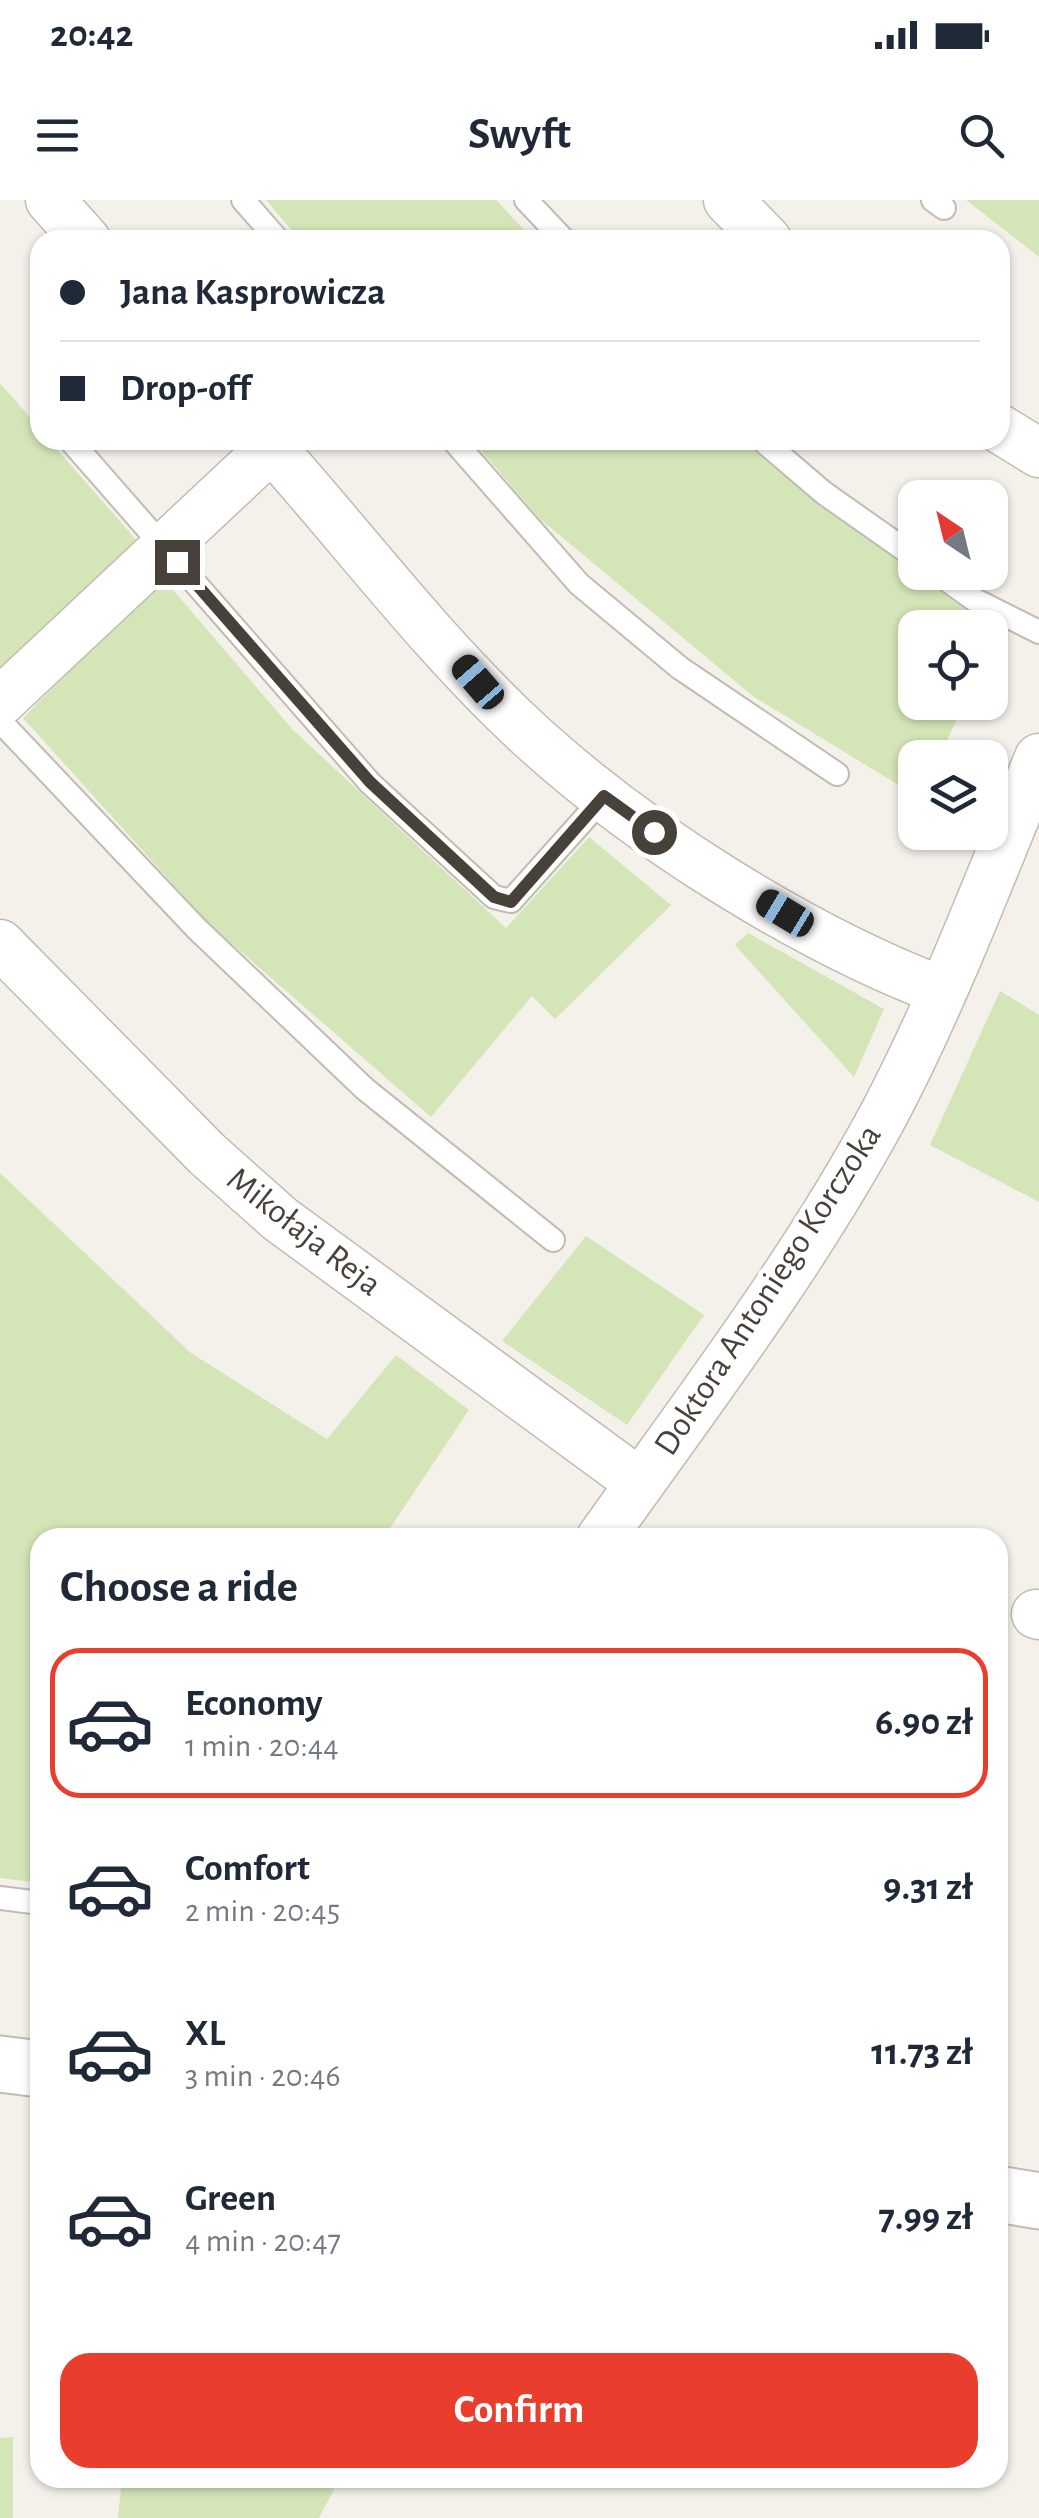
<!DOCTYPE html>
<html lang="en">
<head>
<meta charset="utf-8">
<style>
	:root { --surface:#fff; --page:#f6f6f7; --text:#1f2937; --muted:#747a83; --line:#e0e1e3; --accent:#e93d2e }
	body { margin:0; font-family:"Alegreya Sans",sans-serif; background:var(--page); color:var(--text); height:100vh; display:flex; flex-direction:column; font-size:38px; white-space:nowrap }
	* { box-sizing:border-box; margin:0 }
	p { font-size:32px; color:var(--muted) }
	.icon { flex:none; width:55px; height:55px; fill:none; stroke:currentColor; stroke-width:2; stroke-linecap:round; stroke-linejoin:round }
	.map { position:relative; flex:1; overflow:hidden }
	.sheet { position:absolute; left:30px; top:1328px; width:978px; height:960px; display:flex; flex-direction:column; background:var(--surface); border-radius:30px; box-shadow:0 2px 8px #0004 }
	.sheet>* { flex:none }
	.top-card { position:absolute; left:30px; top:30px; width:980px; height:220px; border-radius:30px; box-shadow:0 2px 8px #0004; display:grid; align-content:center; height:220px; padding:0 30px; background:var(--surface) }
	.needle { width:65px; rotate:325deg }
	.tools { position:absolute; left:898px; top:280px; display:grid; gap:20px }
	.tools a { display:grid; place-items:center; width:110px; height:110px; border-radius:20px; background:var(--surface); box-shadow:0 2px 8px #0004; font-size:50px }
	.end { position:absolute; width:45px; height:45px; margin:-22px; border:12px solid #48413a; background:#fff; box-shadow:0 0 0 5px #fff }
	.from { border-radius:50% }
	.car { position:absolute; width:30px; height:60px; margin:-30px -15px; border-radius:12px; box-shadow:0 0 8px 2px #0007; background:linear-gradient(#222 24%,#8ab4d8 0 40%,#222 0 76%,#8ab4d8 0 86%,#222 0) }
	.top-card b { display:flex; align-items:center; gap:35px; height:95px; font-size:38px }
	.top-card b+b { border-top:2px solid var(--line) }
	.top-card i { width:25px; height:25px; background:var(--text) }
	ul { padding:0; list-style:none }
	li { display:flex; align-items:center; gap:30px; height:150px; margin:0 20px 15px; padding:0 10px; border:5px solid transparent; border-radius:30px }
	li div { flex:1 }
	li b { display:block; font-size:38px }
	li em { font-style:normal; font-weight:600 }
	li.selected { border-color:var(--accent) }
	li>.icon { width:90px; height:90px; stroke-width:1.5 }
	h2 { padding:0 30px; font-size:45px; line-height:120px }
	.action { display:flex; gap:20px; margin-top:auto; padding:20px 30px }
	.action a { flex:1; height:115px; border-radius:30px; background:var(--accent); color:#fff; font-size:40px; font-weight:600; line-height:115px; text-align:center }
	.status { display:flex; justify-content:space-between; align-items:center; height:70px; padding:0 50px; background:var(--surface); direction:ltr }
	.status svg { height:28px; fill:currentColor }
	header { display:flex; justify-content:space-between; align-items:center; height:130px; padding:0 30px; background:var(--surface); font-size:45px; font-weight:600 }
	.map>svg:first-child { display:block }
	.green { fill:#d4e5b8 }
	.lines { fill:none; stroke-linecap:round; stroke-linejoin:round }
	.service-casing { stroke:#c2bbb1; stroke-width:26 }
	.minor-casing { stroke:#c2bbb1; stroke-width:51 }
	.tertiary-casing { stroke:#c2bbb1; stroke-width:59 }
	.service { stroke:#fff; stroke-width:22 }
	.minor { stroke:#fff; stroke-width:48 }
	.tertiary { stroke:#fff; stroke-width:55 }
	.route { stroke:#48413a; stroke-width:12 }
	.labels { text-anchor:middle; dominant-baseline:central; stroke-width:10; stroke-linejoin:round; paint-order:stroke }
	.street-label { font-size:35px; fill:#48413a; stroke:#fff }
</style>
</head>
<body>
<div class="status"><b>20:42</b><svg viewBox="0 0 49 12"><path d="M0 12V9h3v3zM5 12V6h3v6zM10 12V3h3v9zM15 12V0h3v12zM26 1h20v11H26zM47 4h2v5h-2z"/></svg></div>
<header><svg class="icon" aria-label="menu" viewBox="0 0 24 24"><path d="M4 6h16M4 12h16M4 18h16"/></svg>Swyft<svg class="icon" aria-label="search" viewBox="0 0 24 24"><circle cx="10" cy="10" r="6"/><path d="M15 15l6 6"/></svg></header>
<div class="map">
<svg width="1039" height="2318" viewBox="0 0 1039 2318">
	<rect width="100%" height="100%" fill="#f4f1eb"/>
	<g class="green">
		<polygon points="266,0 496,0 534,40 300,40"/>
		<polygon points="966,0 1039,0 1039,57"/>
		<polygon points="0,183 40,229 40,240 49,240 137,341 0,473"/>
		<polygon points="472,240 738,240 915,365 915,372 926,373 1006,427 990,457 990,428 915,428 915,502 966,503 938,557 915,558 915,595 754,497 539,318"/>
		<polygon points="162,377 293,530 506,728 589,637 671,705 555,819 532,796 431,917 209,724 23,518"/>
		<polygon points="748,733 884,809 854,877 735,745"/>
		<polygon points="1000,791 1039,815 1039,1002 930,945"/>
		<polygon points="0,973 191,1153 327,1239 396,1155 469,1210 384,1337 40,1338 40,1683 0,1678"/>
		<polygon points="586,1036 704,1115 627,1225 502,1141"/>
		<polygon points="13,2237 13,2318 0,2318 0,2238"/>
		<polygon points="122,2278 340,2278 319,2318 118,2318"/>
	</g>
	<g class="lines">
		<defs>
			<g id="service">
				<polyline points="243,0 278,40"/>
				<polyline points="526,0 564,40"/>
				<polyline points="933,0 944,8"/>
				<polyline points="70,240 370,583 494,697 511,701 604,597"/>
				<polyline points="453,240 579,384 680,468 837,574"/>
				<polyline points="762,240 824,293 915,357"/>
				<polyline points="936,372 975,400 1039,432"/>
				<polyline points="0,521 197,729 365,889 553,1040"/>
				<polyline points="0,1698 40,1703"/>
			</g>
			<g id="minor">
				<polyline points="50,0 86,40"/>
				<polyline points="728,0 767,40"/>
				<polyline points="1000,229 1039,253"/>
				<path d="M265,240C353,338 433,446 530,535C640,636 803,738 942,791"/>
				<polyline points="0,502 272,247"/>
				<polyline points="0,744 207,954 280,1019 640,1283"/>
				<path d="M601,1338C699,1200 804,1063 884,914C944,800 990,677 1039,558"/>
				<polyline points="1036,1414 1039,1415"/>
			</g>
			<g id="tertiary">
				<polyline points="0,1864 40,1869"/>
				<polyline points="998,1994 1039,2001"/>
			</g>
		</defs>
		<use href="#service" class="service-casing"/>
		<use href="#minor" class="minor-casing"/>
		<use href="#tertiary" class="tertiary-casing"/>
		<use href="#service" class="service"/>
		<use href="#minor" class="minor"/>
		<use href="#tertiary" class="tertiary"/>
	</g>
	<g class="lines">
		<polyline class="route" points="177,362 370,582 494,697 511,702 604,596 654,632"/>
	</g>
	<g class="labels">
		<g class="street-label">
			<text transform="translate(304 1032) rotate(38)">Mikołaja Reja</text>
			<text transform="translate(768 1090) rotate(-57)">Doktora Antoniego Korczoka</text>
		</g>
	</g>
</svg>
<div class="tools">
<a><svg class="needle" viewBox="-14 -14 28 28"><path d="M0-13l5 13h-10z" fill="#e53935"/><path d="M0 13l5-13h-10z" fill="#747a83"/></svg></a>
<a><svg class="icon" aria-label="locate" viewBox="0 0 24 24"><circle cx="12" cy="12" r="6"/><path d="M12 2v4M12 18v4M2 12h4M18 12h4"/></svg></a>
<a><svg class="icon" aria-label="layers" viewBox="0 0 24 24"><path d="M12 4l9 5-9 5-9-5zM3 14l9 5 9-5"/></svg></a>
</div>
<i class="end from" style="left:654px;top:632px"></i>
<i class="end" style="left:177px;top:362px"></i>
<i class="car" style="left:478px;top:482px;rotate:319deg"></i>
<i class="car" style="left:785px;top:713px;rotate:301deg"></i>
<div class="top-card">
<b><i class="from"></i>Jana Kasprowicza</b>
<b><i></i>Drop-off</b>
</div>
<section class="sheet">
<h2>Choose a ride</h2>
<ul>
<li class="selected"><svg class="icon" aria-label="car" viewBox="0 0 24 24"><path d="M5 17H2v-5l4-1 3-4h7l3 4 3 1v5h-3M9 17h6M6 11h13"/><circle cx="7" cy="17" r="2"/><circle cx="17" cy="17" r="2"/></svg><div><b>Economy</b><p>1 min · 20:44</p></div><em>6.90 zł</em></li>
<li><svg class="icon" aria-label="car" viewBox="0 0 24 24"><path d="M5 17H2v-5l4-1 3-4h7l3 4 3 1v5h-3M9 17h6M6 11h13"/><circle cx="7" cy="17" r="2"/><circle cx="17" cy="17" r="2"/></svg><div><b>Comfort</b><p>2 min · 20:45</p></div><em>9.31 zł</em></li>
<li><svg class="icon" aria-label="car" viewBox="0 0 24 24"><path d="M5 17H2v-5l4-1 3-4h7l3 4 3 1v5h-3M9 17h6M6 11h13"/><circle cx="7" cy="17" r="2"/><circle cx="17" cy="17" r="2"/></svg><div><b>XL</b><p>3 min · 20:46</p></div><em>11.73 zł</em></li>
<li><svg class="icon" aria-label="car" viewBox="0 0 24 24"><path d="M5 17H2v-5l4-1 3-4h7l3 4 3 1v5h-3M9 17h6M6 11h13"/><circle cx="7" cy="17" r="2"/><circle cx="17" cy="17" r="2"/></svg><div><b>Green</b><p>4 min · 20:47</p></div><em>7.99 zł</em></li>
</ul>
<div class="action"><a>Confirm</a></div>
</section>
</div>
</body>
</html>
